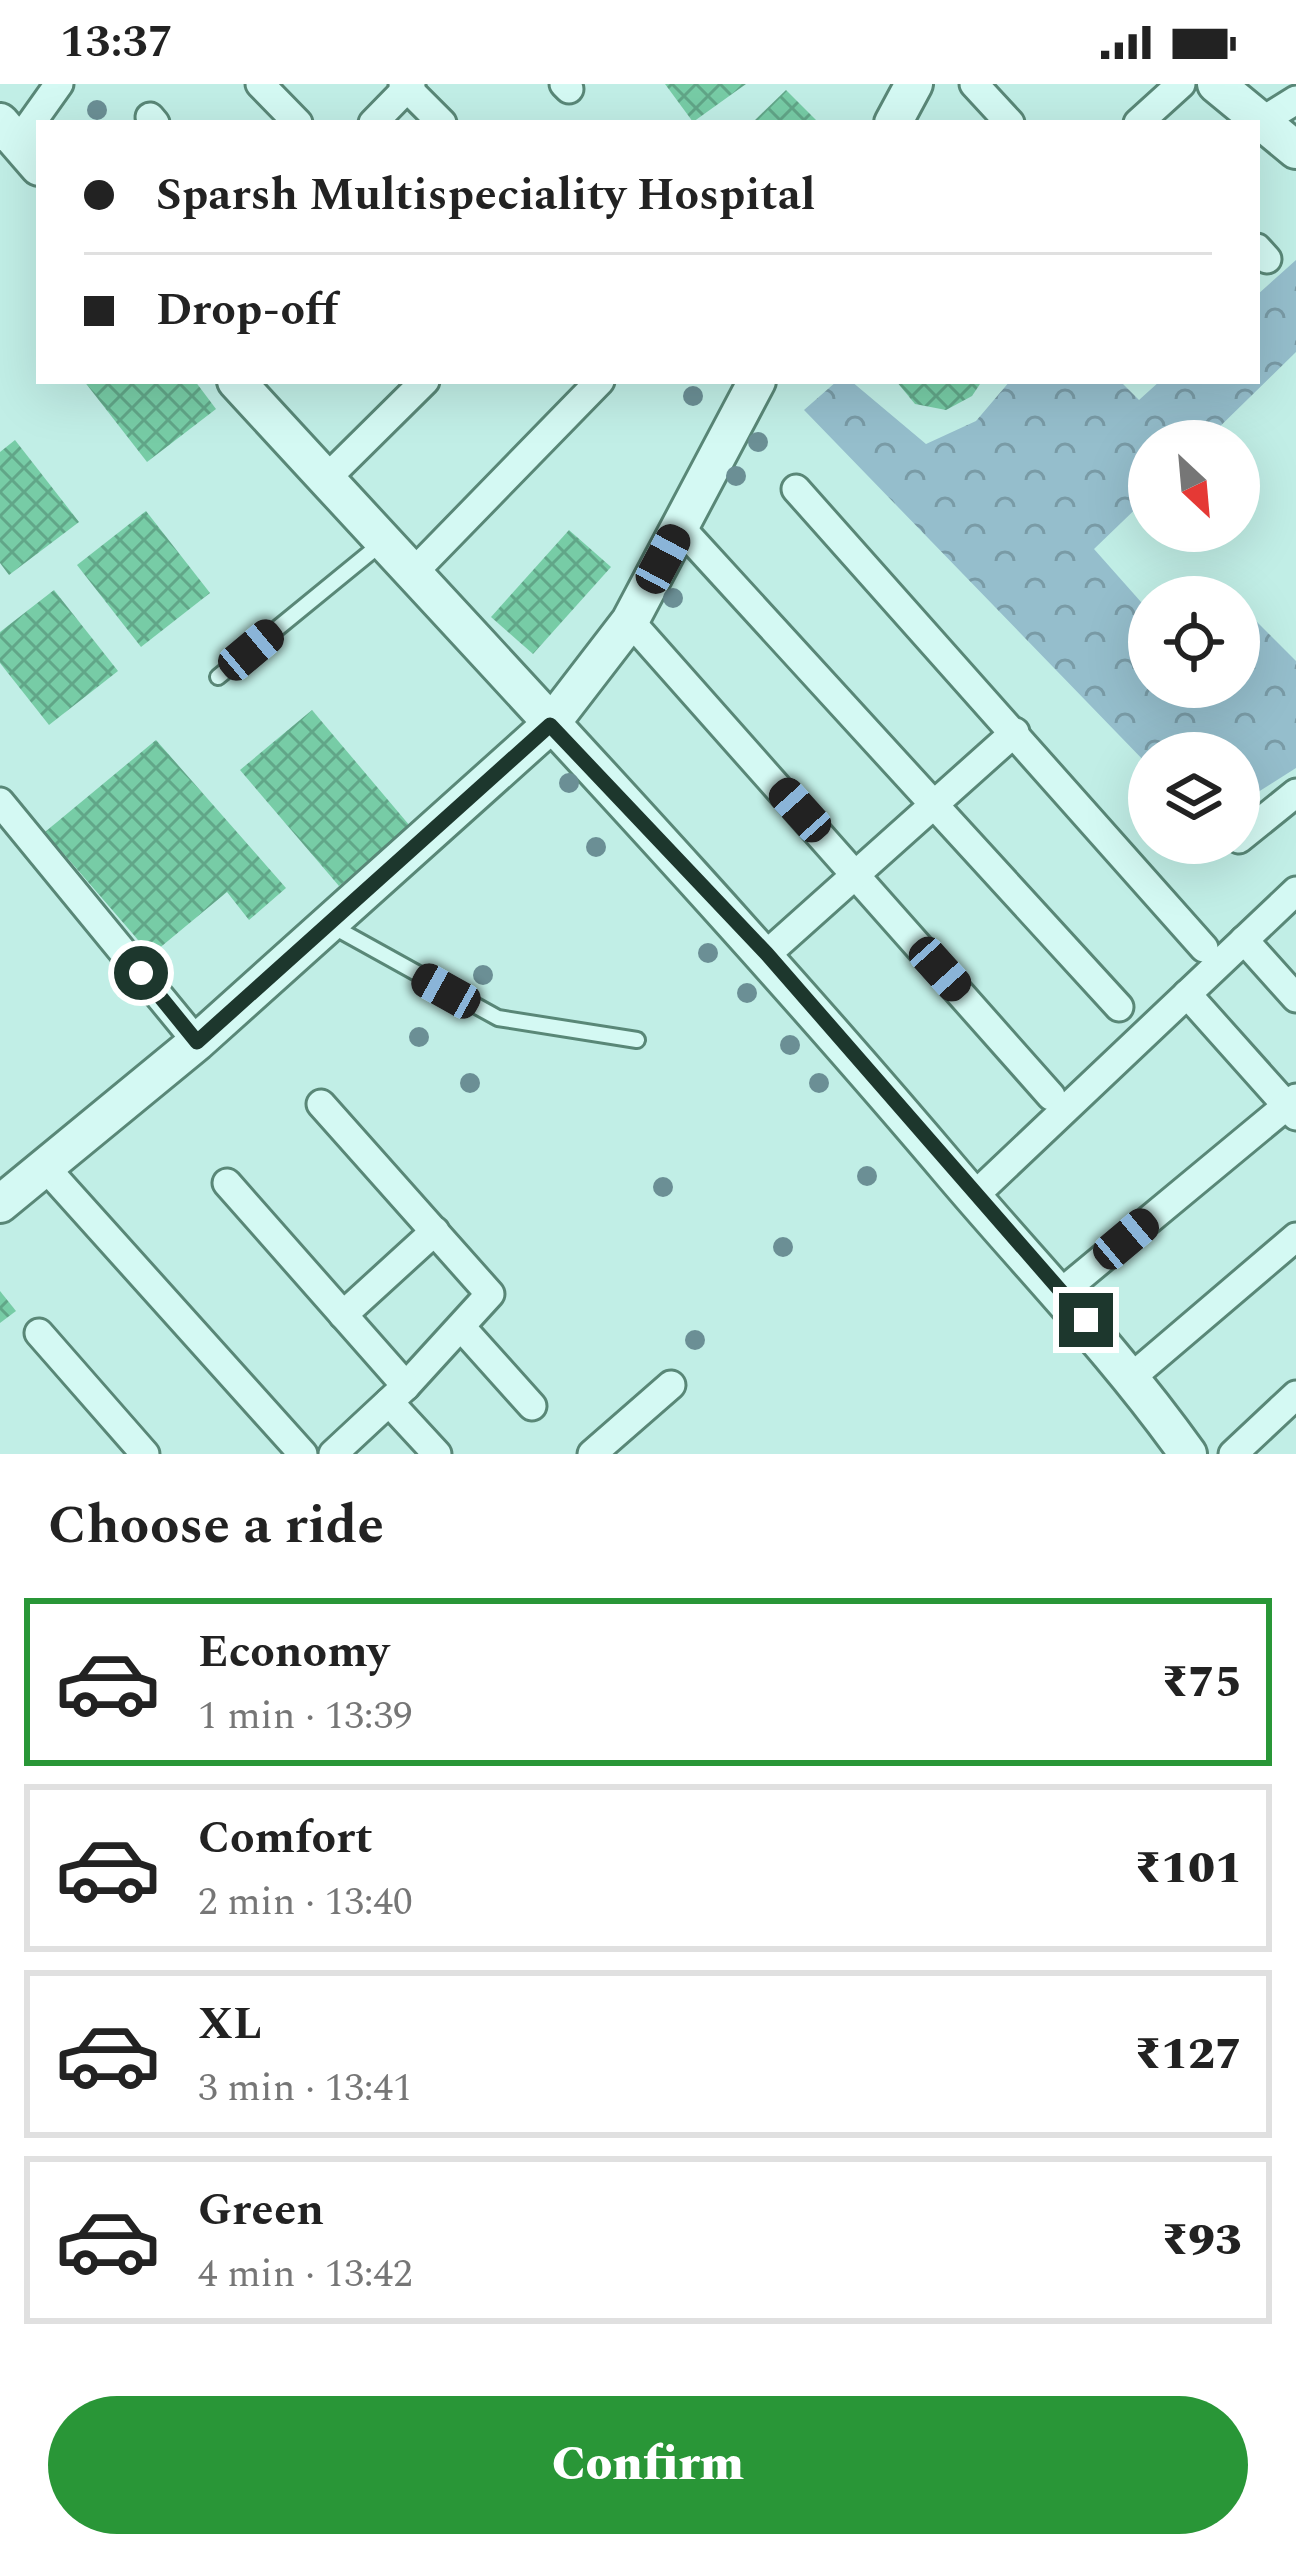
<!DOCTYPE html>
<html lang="en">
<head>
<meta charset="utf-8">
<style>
	:root { --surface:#fff; --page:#f2f2f2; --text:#222; --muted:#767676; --line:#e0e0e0; --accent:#299637 }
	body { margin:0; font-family:Spectral,serif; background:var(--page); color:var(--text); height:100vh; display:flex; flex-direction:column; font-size:45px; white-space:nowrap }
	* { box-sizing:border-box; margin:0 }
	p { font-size:39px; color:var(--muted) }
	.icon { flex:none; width:66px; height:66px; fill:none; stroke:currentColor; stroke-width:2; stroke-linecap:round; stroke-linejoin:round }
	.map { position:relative; height:1370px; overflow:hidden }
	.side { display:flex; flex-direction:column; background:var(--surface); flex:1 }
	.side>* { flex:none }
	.banner { position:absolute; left:36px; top:36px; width:1224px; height:264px; border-radius:0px; box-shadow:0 12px 48px #0002; display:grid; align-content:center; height:264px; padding:0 48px; background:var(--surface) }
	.needle { width:78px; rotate:154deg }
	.tools { position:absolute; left:1128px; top:336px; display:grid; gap:24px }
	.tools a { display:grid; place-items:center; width:132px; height:132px; border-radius:50%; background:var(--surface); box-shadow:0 12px 48px #0002; font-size:60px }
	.end { position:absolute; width:54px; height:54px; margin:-27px; border:15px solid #1d372d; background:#fff; box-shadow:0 0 0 6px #fff }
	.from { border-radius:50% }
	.car { position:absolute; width:36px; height:72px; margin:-36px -18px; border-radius:15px; box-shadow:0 0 9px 3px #0007; background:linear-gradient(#222 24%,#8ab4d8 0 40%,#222 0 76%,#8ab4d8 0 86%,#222 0) }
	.banner b { display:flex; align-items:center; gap:42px; height:114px; font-size:45px }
	.banner b+b { border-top:3px solid var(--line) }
	.banner i { width:30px; height:30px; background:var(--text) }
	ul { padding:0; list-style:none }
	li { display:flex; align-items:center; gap:36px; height:168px; margin:0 24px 18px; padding:0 24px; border:6px solid var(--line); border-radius:0px }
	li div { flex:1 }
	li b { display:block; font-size:45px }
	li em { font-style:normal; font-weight:800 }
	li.current { border-color:var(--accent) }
	li>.icon { width:108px; height:108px; stroke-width:1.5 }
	h2 { padding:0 48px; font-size:54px; line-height:144px }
	.action { display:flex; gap:24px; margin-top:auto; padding:24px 48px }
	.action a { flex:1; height:138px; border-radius:72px; background:var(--accent); color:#fff; font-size:48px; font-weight:800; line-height:138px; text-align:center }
	.status { display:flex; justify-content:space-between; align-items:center; height:84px; padding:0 60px; background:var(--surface); direction:ltr }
	.status svg { height:33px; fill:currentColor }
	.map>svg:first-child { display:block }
	.forest { fill:url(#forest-crowns) }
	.building { fill:url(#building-cross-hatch) }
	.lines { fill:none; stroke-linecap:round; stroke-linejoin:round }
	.service-casing { stroke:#598777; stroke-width:20 }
	.minor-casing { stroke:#598777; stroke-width:33 }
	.tertiary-casing { stroke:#598777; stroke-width:42 }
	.service { stroke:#d4f9f3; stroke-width:14 }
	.minor { stroke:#d4f9f3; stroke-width:27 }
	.tertiary { stroke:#d4f9f3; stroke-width:36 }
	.tree { fill:#6b8f95 }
	.route { stroke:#1d372d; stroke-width:15 }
</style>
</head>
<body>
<div class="status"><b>13:37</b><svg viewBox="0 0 49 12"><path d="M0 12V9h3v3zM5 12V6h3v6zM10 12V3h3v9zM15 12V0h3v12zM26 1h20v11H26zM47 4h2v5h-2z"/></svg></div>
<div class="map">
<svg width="1296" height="1370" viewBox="0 0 1296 1370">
	<defs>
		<pattern id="forest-crowns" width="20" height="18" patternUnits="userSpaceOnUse" patternTransform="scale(3)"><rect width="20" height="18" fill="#95becc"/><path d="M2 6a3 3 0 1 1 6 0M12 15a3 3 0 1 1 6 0" fill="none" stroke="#799ba6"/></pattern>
		<pattern id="building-cross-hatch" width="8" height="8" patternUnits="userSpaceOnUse" patternTransform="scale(3)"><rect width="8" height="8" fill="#77cca6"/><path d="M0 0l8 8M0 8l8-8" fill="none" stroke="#61a688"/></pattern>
	</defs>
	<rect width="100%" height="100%" fill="#c1eee6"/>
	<polygon class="forest" points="1296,176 1296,268 1205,357 1149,357 1149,412 1094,465 1149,527 1149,603 1239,603 1239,549 1255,536 1296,577 1296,684 1239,720 1239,669 1149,669 1149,682 804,326 837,297 851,297 926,360 976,337 1010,297 1120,297 1139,316 1160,297 1257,297 1257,211"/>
	<g class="building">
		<polygon points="665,0 746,0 693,38"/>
		<polygon points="786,6 819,39 752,39"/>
		<polygon points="84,297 195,297 216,325 147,378"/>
		<polygon points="896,297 982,297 972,312 946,326 915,320"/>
		<polygon points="15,356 79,438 9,491 0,479 0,368"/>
		<polygon points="146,427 210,509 141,563 77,481"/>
		<polygon points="569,446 611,483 533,570 491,533"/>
		<polygon points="54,506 118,587 49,641 0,579 0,548"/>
		<polygon points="312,626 410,742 339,802 240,686"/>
		<polygon points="156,656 286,804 249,836 227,808 151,871 45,748"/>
		<polygon points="0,1207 16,1227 0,1239"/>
	</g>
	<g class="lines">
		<defs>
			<g id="service">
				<polyline points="218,593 383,458"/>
				<polyline points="332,842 498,934 637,956"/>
			</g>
			<g id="minor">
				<polyline points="260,0 298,39"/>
				<polyline points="403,0 442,39"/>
				<polyline points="564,0 569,5"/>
				<polyline points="974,0 1010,39"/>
				<polyline points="150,33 155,39"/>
				<polyline points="373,39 411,0"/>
				<polyline points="1138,39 1181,0"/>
				<polyline points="1259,39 1296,16"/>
				<polyline points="17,59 59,0"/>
				<polyline points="1257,164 1267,175"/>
				<polyline points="326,395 425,297"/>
				<polyline points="796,405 1204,864"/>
				<polyline points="680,443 1119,923"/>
				<polyline points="412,490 600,297"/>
				<polyline points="630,537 1051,1012"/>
				<polyline points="0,718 197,958"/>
				<polyline points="1239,755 1296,709"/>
				<polyline points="1244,856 1296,914"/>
				<polyline points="767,870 1015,648"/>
				<polyline points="1187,910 1296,1032"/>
				<polyline points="321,1020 490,1210 406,1302 333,1370"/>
				<polyline points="45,1083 303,1370"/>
				<polyline points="227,1099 406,1302"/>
				<polyline points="973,1113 1296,807"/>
				<polyline points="1062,1208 1296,1014"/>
				<polyline points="343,1231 435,1147"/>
				<polyline points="462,1244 532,1322"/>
				<polyline points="39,1249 145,1370"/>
				<polyline points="1133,1292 1296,1153"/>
				<polyline points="389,1318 437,1370"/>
				<polyline points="592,1370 671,1301"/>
				<polyline points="1233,1370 1296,1311"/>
			</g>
			<g id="tertiary">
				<polyline points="1216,0 1296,66"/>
				<polyline points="0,38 39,83"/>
				<polyline points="893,39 914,0"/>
				<path d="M236,297C477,560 724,819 955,1092C1034,1185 1117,1270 1188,1370"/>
				<polyline points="0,1120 197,958 550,641 630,537 757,297"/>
			</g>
		</defs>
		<use href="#service" class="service-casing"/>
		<use href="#minor" class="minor-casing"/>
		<use href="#tertiary" class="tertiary-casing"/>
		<use href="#service" class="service"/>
		<use href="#minor" class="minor"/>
		<use href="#tertiary" class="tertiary"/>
	</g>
	<g class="tree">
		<circle cx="97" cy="26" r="10"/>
		<circle cx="693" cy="312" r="10"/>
		<circle cx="758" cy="358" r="10"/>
		<circle cx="736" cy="392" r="10"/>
		<circle cx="673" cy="514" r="10"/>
		<circle cx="569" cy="699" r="10"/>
		<circle cx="596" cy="763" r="10"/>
		<circle cx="708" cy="869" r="10"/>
		<circle cx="483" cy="891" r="10"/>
		<circle cx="747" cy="909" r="10"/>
		<circle cx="419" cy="953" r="10"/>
		<circle cx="790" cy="961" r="10"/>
		<circle cx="470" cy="999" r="10"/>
		<circle cx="819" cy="999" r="10"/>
		<circle cx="867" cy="1092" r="10"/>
		<circle cx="663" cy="1103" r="10"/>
		<circle cx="783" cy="1163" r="10"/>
		<circle cx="695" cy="1256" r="10"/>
	</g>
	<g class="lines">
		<polyline class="route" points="141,889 197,958 550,641 767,870 1086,1236"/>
	</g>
</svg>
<div class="tools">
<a><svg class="needle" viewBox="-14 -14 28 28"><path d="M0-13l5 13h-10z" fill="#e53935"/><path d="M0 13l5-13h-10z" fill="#767676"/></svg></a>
<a><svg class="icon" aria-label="locate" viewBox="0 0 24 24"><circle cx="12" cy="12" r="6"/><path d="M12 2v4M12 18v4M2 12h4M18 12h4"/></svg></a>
<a><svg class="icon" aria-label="layers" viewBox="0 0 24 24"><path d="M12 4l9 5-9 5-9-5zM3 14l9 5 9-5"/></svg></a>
</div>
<i class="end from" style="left:141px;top:889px"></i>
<i class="end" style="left:1086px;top:1236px"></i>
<i class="car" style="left:663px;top:475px;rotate:28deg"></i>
<i class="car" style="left:251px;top:566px;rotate:50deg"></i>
<i class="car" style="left:800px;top:726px;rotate:318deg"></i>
<i class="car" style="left:940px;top:885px;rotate:138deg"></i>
<i class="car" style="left:446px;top:907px;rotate:299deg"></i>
<i class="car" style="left:1126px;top:1155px;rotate:50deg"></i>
<div class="banner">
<b><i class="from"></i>Sparsh Multispeciality Hospital</b>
<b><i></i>Drop-off</b>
</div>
</div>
<section class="side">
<h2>Choose a ride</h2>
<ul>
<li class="current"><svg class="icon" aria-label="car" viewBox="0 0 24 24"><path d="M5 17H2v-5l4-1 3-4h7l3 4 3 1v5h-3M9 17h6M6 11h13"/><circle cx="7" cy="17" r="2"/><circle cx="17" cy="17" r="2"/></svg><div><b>Economy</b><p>1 min · 13:39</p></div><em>₹75</em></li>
<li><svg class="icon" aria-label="car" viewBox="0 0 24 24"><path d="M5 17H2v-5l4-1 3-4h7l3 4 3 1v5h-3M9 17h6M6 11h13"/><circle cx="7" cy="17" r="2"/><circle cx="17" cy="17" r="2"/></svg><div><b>Comfort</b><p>2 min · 13:40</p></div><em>₹101</em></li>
<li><svg class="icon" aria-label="car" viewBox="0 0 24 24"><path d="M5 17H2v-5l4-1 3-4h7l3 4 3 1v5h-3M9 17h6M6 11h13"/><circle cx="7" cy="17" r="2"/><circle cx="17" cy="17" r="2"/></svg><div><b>XL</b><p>3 min · 13:41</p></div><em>₹127</em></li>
<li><svg class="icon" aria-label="car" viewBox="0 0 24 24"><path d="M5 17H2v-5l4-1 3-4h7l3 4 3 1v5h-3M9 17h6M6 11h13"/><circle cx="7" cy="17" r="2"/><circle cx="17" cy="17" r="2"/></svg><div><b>Green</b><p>4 min · 13:42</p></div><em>₹93</em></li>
</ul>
<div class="action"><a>Confirm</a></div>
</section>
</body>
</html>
